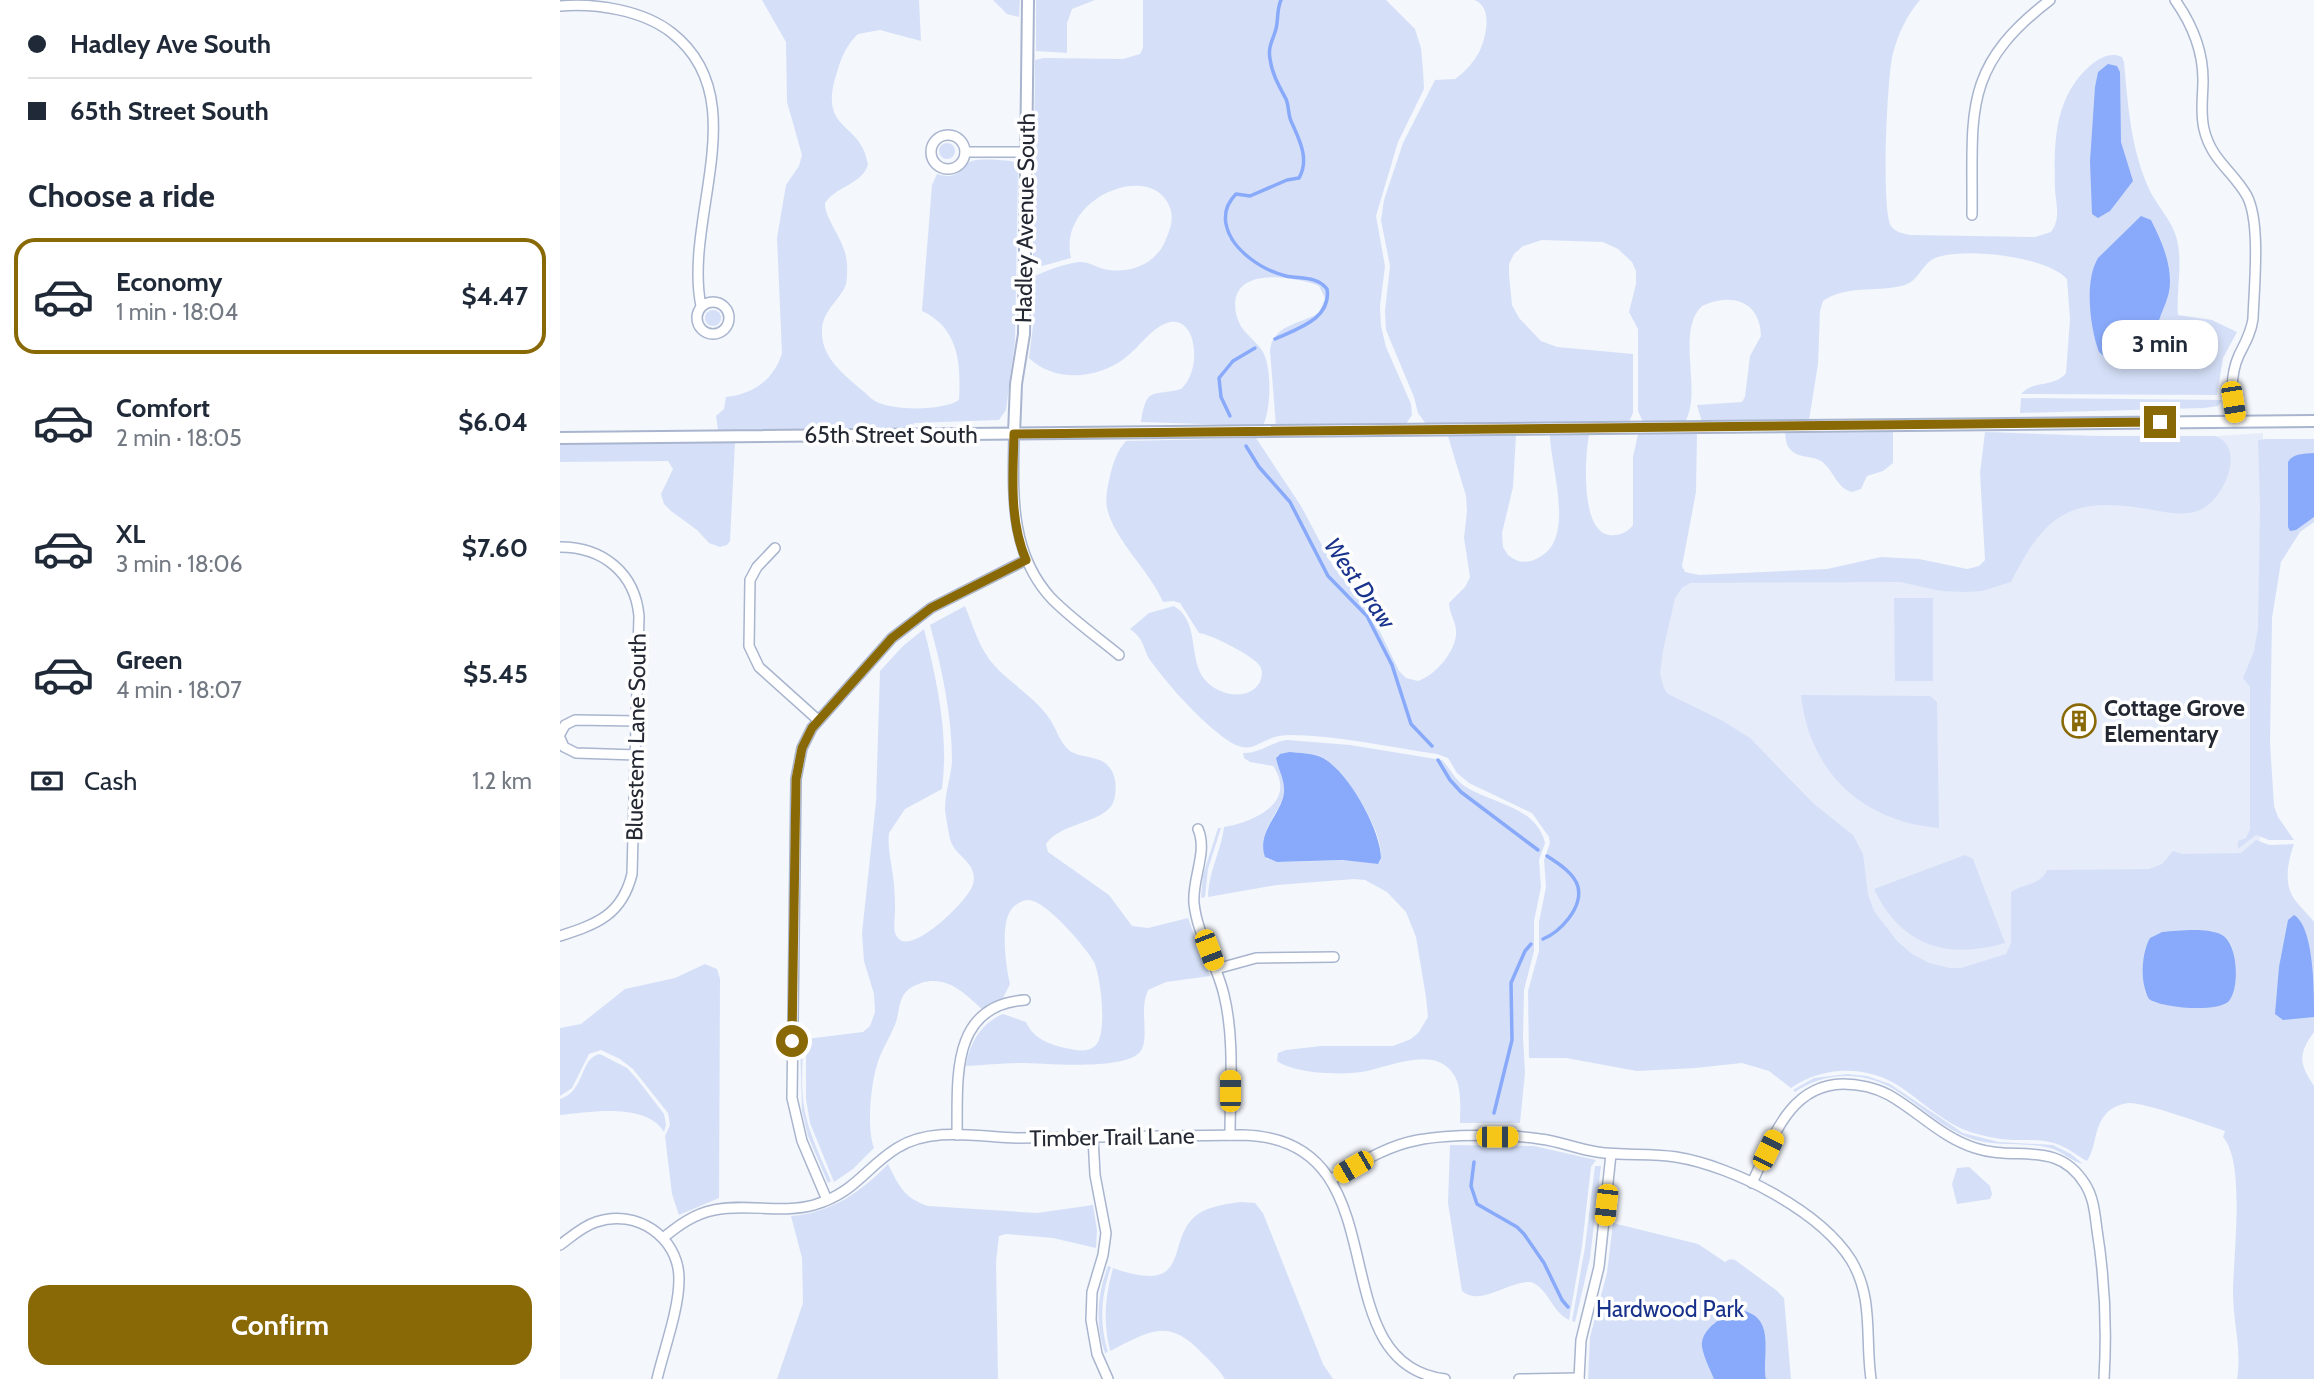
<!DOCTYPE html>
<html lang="en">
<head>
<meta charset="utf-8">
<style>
	:root { --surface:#fff; --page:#f2f2f3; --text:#1f2937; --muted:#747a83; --line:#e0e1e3; --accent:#896806 }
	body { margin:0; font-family:Cabin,sans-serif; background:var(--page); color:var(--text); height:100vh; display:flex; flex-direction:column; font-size:26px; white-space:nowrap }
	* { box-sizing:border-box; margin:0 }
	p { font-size:23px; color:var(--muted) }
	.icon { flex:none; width:38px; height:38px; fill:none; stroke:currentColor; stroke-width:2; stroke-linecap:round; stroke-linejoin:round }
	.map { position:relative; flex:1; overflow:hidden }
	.drawer { display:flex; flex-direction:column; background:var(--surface); width:560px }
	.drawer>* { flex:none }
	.guide { display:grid; align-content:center; height:154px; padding:0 28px; background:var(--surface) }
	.end { position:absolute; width:32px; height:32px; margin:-16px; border:9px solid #896806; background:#fff; box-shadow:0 0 0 4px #fff }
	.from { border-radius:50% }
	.bubble { position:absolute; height:49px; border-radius:21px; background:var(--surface); box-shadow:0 4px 10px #0003; font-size:23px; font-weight:800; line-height:49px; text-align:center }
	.car { position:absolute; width:21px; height:42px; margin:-21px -10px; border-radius:9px; box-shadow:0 0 5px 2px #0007; background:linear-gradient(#f5c518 24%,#345 0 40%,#f5c518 0 76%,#345 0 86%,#f5c518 0) }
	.guide b { display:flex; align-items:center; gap:24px; height:66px; font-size:26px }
	.guide b+b { border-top:2px solid var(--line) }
	.guide i { width:18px; height:18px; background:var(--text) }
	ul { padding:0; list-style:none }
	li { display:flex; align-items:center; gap:21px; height:116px; margin:0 14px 10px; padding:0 14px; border:4px solid transparent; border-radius:21px }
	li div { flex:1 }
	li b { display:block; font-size:26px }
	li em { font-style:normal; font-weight:800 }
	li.selected { border-color:var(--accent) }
	li>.icon { width:63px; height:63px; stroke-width:1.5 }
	h2 { padding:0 28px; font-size:32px; line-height:84px }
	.pay { display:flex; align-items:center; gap:18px; height:77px; padding:0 28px; font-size:26px }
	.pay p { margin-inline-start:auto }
	.button { display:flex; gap:14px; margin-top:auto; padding:14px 28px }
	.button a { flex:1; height:80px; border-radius:21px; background:var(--accent); color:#fff; font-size:28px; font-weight:800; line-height:80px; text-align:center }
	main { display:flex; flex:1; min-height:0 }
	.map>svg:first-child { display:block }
	.built { fill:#e6ecf9 }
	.green { fill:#d5e0f8; fill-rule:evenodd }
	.water { fill:#89aafa }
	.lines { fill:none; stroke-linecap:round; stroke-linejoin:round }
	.stream { stroke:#89aafa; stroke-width:3.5 }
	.minor-casing { stroke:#a9b5ce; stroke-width:12 }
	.tertiary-casing { stroke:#a9b5ce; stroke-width:14 }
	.minor { stroke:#fff; stroke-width:9 }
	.tertiary { stroke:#fff; stroke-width:10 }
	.route { stroke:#896806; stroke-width:9 }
	.labels { text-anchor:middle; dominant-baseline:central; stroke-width:7; stroke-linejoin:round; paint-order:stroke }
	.street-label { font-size:23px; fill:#242832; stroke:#fff }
	.poi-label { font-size:23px; font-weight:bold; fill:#242832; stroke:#fff; text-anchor:start }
	.park-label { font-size:23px; fill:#18318a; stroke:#fff }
	.water-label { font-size:24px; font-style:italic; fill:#1a348d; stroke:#fff }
</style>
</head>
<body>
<main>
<section class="drawer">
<div class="guide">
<b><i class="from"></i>Hadley Ave South</b>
<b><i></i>65th Street South</b>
</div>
<h2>Choose a ride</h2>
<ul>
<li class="selected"><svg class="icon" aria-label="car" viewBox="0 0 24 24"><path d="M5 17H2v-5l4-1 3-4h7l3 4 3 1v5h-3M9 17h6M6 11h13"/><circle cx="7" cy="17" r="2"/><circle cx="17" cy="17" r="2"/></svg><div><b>Economy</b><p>1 min · 18:04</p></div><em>$4.47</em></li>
<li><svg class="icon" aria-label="car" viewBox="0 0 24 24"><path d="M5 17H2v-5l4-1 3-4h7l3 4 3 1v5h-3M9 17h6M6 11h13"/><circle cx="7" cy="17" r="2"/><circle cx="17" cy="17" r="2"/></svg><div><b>Comfort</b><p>2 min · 18:05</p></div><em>$6.04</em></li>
<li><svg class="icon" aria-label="car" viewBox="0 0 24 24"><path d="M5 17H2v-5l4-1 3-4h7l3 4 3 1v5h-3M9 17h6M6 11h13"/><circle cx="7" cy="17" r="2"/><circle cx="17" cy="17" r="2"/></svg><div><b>XL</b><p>3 min · 18:06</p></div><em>$7.60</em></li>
<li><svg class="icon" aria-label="car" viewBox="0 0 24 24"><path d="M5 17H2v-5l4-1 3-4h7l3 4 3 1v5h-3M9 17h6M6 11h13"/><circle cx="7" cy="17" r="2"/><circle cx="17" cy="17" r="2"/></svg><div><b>Green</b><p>4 min · 18:07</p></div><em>$5.45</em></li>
</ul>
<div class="pay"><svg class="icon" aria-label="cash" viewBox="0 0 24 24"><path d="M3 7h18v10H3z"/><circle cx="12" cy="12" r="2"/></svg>Cash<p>1.2 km</p></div>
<div class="button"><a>Confirm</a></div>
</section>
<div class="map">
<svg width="1754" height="1379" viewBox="0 0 1754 1379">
	<rect width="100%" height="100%" fill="#f4f7fc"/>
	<polygon class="built" points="1432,432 1545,436 1659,436 1703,433 1698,1049 1071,1048 1075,578 1431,577"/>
	<g class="green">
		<path d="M202,0H359L361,41L320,30L298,34C287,44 281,58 277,72C257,134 301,119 308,165C301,185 276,186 265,203C264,219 285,239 287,263C287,271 288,282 284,289C276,303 262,313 262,331C261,358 285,375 303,391C307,394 311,399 315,401C332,411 383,411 399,400C401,364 399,328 362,311L372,185L377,174C403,182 400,162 416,160C427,159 440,160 451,161L455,163L458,170L455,341L446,410L439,420L354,423L353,428L158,430L156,416L164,409L166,397C193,394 214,380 222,353L217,238L226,185L239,166L242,155L227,102L226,42Z"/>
		<polygon points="433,0 460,0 459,17 447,14"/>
		<polygon points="476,0 535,0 512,9 507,23 507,53 476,51"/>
		<path d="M583,0H826L855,29L861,48L863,70L864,89L838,142L816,216L825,266L820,306L821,326L826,347L851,404L852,415L846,424L716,426L710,351C712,325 740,324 759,313L765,298L759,286C734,276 667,265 676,313C680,333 694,337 703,352C712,368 711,409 703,426L581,422C587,385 592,397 621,389C643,370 637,313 607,323C590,329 579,348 565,358C538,379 495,383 469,358L473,326V277C487,270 504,264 519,262C527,261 536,267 544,269C569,275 597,264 606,239C610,230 614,218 610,208C594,160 497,196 511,258L482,266L473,262L475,60L484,58L563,59L580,54L583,48Z"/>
		<path d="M914,0H1360C1347,15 1338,34 1333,53C1327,75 1321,210 1331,226C1335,232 1344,234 1350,235L1475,237L1491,232C1501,219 1496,204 1495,190C1494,143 1493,97 1532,64C1541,57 1551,52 1562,57L1564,62C1568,106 1571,152 1591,193C1599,208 1613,222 1617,240C1623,264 1616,290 1618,315L1652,320L1677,332L1663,358L1657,395L1461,394C1472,380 1494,388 1506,373L1510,319L1507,279C1487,256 1399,246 1373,259C1360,267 1358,283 1341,286C1315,292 1286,285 1263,301L1260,311L1258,364L1249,420L1142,422L1137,405L1182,402L1185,397L1190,356L1201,336C1200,301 1172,292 1142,306C1115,332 1143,391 1125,422H1083L1078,411V329L1069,312L1076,284V271L1072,262L1058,249L1043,242L982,240L963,246L954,254L949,264V275L952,305L959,318L981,341L997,347L1073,354V413L1069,422L866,424L858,413L854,397L826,330L825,311L830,266L821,220L824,200L843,143L875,80L895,79C904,73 912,64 918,54C926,40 934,6 914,0Z"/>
		<circle cx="387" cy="151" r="8"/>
		<circle cx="153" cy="318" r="8"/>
		<polygon points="1461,398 1663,400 1658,406 1644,408 1460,413"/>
		<path d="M1333,432V463L1323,471L1307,476L1301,489L1292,492C1276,488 1274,470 1261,461C1251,455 1238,459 1230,449C1226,445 1226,439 1225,433Z"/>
		<path d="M1425,432L1528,436H1655C1687,447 1664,500 1640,510C1623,517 1605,512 1587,509C1510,496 1485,514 1451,582L1422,591L1406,592L1381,591L1340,582L1130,583L1122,588L1115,598L1103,651L1100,674L1104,688L1108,694L1163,721L1190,738L1254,804L1293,835L1303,854L1308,894L1314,911L1337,941L1352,954L1369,963L1390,968H1401L1446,954L1451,943V892C1464,883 1480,886 1487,870L1589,869L1602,864L1613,851L1622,854L1681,853L1696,840L1709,845L1734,844C1728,861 1723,884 1735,900C1741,908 1748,914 1754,922V1032C1738,1054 1739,1064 1754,1086V1379H1677C1682,1349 1673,1322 1673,1293C1673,1257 1686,1163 1663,1137L1665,1131C1644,1124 1587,1103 1569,1103C1560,1104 1550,1108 1545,1115C1534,1128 1536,1148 1527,1161C1516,1155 1507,1147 1494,1143C1480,1139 1466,1140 1452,1140C1437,1139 1423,1136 1410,1132C1384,1123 1364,1103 1342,1088C1309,1065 1264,1065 1231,1088L1209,1071L1182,1063L1135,1068L1077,1071L1006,1058H969L968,991L979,951V922L986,887L984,860L990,843L989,837L972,813L909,783L897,773L888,758L877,754C828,747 778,735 728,735C695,736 695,763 659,734C635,715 612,689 593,664C582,651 587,641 570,629L589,613L614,606C642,623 626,663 648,683C662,696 689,701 700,682C702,677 703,672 700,666C695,657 651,634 639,633L620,603L613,601L603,602C590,571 554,540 547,508C545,498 548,485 550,476C553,463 557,451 566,441L696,438L741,506L773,566L812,615L839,671L846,678L858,681C876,675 898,649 896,630C895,620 889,612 889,603L905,587L910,577L904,538L907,511L906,496L888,436L956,435L953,487L942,533L943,547L948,555C958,563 966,564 978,558C1017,540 990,466 990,435H1029C1025,455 1020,531 1049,535C1059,536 1067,533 1073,525V457L1078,434H1137L1136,492L1122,566L1125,572L1139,575L1267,569L1321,557L1359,559L1407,569L1419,566L1425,560L1420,473ZM1602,932C1620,932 1651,927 1667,939C1674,944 1673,957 1674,965C1675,976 1677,993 1668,1002C1656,1013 1608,1006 1593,1002L1585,993L1584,987C1584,967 1578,939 1602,932Z"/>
		<polygon points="1706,439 1754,439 1754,522 1740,532 1721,562 1712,618 1710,743 1714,806 1718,817 1734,840 1709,840 1696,835 1678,849 1678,841 1686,838 1690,829 1690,687 1683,678 1694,651 1698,628 1700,506 1698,440"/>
		<polygon points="175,443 170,541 167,545 160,547 149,543 137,530 111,511 104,504 101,494 113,469 108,461 0,462 0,444"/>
		<polygon points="1334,598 1373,598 1373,681 1335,681"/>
		<path d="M405,606C412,623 418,644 429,659C446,681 471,694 487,715C496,726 499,743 510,751C522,759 540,755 549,767C557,775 557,793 553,803C544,823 501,822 486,844L488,852L549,895L572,926L588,928L628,918L650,976L606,982L588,990C579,1010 589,1033 582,1049C571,1072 484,1063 461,1063C443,1063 424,1065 406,1066C409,1044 421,1023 443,1014L466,1022C473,1038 488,1044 505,1048C515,1050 527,1053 535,1046C548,1035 541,977 534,962C526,947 486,901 469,900C462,900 454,905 451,910C440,924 446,968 450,984L443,998L422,1009C404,993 387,975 361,983C353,986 347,989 343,996C338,1005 339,1017 334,1027C330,1037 324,1046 320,1056C311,1078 306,1127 314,1148L293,1169L274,1182L250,1123L246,1099V1039L303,1032L310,1026L315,1012L314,994L304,961L302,933L316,802L320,671L343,646L364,629C377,681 389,735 382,789L345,809L329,833C327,850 333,868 334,885C335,894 335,903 335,912C335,920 332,932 338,938C352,956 410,899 413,884C419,863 394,856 390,839C389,834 385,812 385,809C385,793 391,777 392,761C392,717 382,668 370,625Z"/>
		<path d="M1241,695L1370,696L1377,702L1379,828C1303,822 1249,772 1241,695Z"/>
		<path d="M727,740L790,745L882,760C890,768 894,778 903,785C930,804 976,805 985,843L979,860L981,887L974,921V951L964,990L963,1038L965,1072L960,1123H900C900,1109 902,1087 894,1075C875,1044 828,1068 802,1072C780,1075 736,1074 717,1061L718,1053L726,1050L761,1046H833L851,1039L859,1032L868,1017L866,997L856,937L846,912L827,892L805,880L794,879L717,885L648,897C649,869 661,852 664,827C693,822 738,803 713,766L690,762L684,758L683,753C699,754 711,742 727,740ZM729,752C740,753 752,753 762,757C784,768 833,843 818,864L790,860L725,862L707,859C693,832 722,814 724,791C725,779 718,769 716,758L718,755Z"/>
		<polygon points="658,828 661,828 648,869 645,897 641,898 643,875"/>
		<path d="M1405,855L1413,859L1445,943C1387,960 1341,946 1314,889Z"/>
		<polygon points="145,964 157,969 160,979 159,1198 119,1215 112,1194 105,1136 110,1125 108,1113 73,1069 60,1059 41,1050 29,1054 12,1088 0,1096 0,1028 21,1024 65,989 115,978"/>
		<path d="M240,1039H243C243,1063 240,1088 245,1112C250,1136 261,1158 271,1181L268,1183L248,1136L242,1111Z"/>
		<path d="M40,1054L67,1068L77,1079L104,1114L106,1125L104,1132C86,1102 29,1112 0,1115V1099C26,1091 19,1058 40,1054Z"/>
		<path d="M1287,1074L1307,1076L1330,1084L1403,1133L1439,1142L1493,1145L1511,1154L1523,1164C1512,1162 1502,1151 1490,1148C1463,1141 1437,1148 1409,1138C1383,1128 1364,1109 1341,1094C1309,1071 1267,1070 1235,1092L1233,1090L1254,1078Z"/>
		<path d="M890,1145L974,1146L1036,1160L1031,1167L1022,1246L1009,1320C991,1311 989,1289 971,1282C946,1281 921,1307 902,1291L888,1203Z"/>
		<path d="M328,1164C339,1186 344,1198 368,1206L477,1213L533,1205L537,1230L536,1248L493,1238L446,1234L439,1236L436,1261L438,1379H217L243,1303L242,1258L231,1216C271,1213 301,1192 328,1164Z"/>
		<polygon points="1035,1166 1041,1166 1030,1258 1015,1322 1012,1321 1025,1247"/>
		<polygon points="1409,1167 1430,1186 1432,1194 1430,1199 1397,1204 1392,1184 1397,1168"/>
		<path d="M680,1202L695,1203L703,1213L763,1364L773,1379H665C658,1368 648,1359 639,1350C606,1317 587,1333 550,1351C543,1321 545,1297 553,1268C636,1297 603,1239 638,1214C650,1206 667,1204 680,1202Z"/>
		<polygon points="1053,1223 1138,1244 1165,1262 1170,1259 1175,1260 1216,1290 1224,1298 1231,1379 1028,1379 1030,1337 1047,1273"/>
		<path d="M548,1266L551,1267C541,1296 539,1323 548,1352L545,1353C535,1324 537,1295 548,1266Z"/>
	</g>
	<g class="water">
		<polygon points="1548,64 1557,66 1560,72 1561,142 1573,181 1550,211 1538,218 1532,214 1530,161 1535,87 1538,72"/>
		<path d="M1581,216L1591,220C1601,240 1610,260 1610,282C1610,298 1602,309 1598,324C1595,335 1595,352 1588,361C1577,376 1549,361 1539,352C1530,328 1524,281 1538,258Z"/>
		<path d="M1618,334L1640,335L1650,339L1649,357L1645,365H1617C1612,357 1613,346 1614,337Z"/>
		<path d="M1754,453V517L1736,530L1730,531L1728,527V462C1733,453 1744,454 1754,453Z"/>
		<path d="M729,752C740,753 752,753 761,757C787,769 821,830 821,858L818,864L783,860L717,862L705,857C696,831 722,814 724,792C725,780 718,769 716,758L720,754Z"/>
		<path d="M1734,915C1754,927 1754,990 1754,1017L1723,1020L1715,1014L1719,967L1728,920Z"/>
		<path d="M1602,932C1619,931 1646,927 1662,935C1678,943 1680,989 1669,1001C1658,1013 1601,1008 1589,999C1580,984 1581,953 1590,938Z"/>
		<path d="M1179,1310C1217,1315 1202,1354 1206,1379H1154C1150,1369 1144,1358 1142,1347C1140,1329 1164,1315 1179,1310Z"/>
	</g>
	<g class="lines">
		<g class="stream">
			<path d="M715,339C736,329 772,319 767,289C757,276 741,279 726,276C702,270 671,250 666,224C664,213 668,202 676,194L690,196L727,180L739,178C750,159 739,139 731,121C728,114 729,106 726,99C719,86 712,74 710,59C708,47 712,42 715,32C719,22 716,11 721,0"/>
			<polyline points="670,416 661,397 659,378 673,361 695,348"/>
			<polyline points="686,446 699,467 730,502 768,576 807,616 832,665 851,724 872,746"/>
			<polyline points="878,760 890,780 901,792 978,850"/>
			<path d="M983,939C1000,932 1023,908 1018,887C1015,874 998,863 987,856"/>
			<polyline points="934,1113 952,1040 951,983 965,951 971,944"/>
			<polyline points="914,1162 911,1186 917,1204 957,1227 964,1234 984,1263 1002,1300 1008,1307"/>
		</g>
		<defs>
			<g id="minor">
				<path d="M1615,0C1632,24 1643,51 1643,80C1643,97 1640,112 1644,129C1651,160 1673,171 1687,196C1701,223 1694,287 1693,319C1691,333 1685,343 1679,355C1669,377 1672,399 1676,421"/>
				<path d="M0,6C36,3 83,10 112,33C196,99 123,218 141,306"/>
				<circle cx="388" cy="152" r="17"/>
				<polyline points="405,152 466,152"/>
				<path d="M1412,215C1413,113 1401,68 1490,0"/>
				<circle cx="153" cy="318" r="16"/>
				<path d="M454,434C453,493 449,553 492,599C512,619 537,637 559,655"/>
				<path d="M0,547C43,547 75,573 79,616L72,874C62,915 37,924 0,936"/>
				<polyline points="215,548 197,567 190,580 189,646 199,667 258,720"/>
				<polyline points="0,734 5,725 15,720 77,721"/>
				<polyline points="0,738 4,747 16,753 76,755"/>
				<path d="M638,829C648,852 632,878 634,903C637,935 657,964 664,995C675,1040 670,1090 670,1135"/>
				<polyline points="656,969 696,958 774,957"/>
				<path d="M397,1135C398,1081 389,1005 465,1000"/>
				<polyline points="533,1137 535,1175 546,1233 543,1255 532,1292 531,1320 537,1354 548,1379"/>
				<path d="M772,1179C800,1163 826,1146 858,1140C889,1134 949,1134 980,1139C999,1141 1017,1149 1037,1152C1063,1156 1090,1153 1116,1157C1173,1166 1260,1211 1291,1260C1314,1298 1305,1338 1311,1379"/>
				<path d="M1192,1183C1212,1141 1228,1085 1283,1084C1298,1084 1316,1088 1329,1095C1359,1112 1381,1137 1415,1148C1456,1162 1497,1139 1525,1184C1534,1198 1535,1215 1537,1230C1545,1280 1547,1329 1544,1379"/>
				<polyline points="267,1200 242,1141 232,1098 236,779 242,748 252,728 332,638 371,608 466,560"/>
				<path d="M103,1238C119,1225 134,1214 154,1210C187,1203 221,1214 254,1205C295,1193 305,1168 337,1148C372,1126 418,1137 457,1138L683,1135C846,1139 755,1363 885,1379"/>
				<path d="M0,1245C11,1237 23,1226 36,1222C76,1208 119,1237 119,1279C119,1310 104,1349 97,1379"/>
				<polyline points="959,1379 1019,1378"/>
				<polyline points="1019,1379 1021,1340 1039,1267 1051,1154"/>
			</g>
			<g id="tertiary">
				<polyline points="454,434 456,384 464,334 468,0"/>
				<polyline points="0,438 1754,421"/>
			</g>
		</defs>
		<use href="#minor" class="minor-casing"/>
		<use href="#tertiary" class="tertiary-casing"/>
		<use href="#minor" class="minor"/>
		<use href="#tertiary" class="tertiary"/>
	</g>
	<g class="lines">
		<path class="route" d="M232,1041L236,779L242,748L252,728L332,638L371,608L466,560C449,520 453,476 454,434L1600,422"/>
	</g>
	<defs>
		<symbol id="building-ring" viewBox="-11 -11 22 22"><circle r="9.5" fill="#fff" stroke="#896806" stroke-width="1.5"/><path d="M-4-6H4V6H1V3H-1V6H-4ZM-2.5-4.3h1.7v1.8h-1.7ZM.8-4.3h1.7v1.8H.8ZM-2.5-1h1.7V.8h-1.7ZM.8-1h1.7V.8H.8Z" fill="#896806"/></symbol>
	</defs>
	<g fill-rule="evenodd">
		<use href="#building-ring" x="1500" y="702" width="38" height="38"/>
	</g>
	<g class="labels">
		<g class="street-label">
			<text transform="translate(465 218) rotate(-89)">Hadley Avenue South</text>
			<text x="331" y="435">65th Street South</text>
			<text transform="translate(76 737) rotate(-89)">Bluestem Lane South</text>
			<text transform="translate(552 1137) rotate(-1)">Timber Trail Lane</text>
		</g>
		<g class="poi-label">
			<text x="1544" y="708">Cottage Grove<tspan x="1544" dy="26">Elementary</tspan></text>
		</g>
		<g class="park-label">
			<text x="1110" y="1309">Hardwood Park</text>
		</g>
		<g class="water-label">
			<text transform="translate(800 583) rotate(55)">West Draw</text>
		</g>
	</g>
</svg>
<i class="end from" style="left:232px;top:1041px"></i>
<i class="end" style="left:1600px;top:422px"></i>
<div class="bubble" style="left:1542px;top:320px;width:116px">3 min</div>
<i class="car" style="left:1673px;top:402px;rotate:171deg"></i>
<i class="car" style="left:649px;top:950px;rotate:159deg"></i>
<i class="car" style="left:670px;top:1091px;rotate:0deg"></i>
<i class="car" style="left:937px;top:1137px;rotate:90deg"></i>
<i class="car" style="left:1208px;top:1150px;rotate:26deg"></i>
<i class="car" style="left:793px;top:1167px;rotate:240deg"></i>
<i class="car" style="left:1046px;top:1205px;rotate:186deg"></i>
</div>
</main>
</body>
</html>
